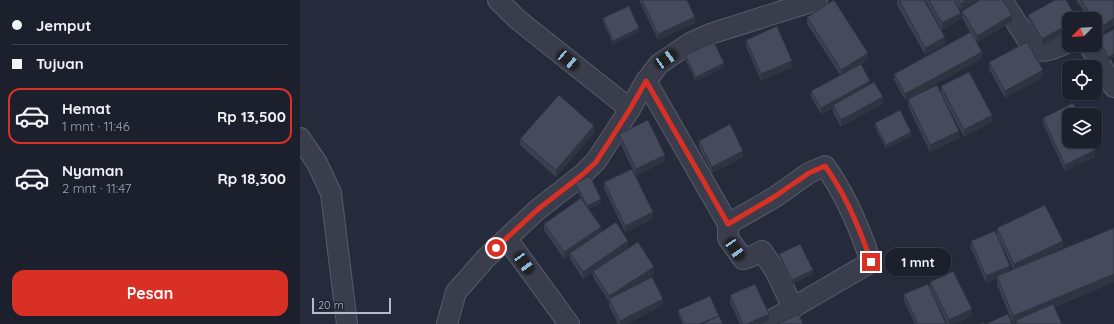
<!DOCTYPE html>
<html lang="id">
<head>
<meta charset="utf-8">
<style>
	:root { --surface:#1c202d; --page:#292d39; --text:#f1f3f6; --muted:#a0a3aa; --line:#3a3e49; --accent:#d93025 }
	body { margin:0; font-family:Quicksand,sans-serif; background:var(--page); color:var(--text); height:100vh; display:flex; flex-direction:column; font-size:15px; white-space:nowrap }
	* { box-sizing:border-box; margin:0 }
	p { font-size:13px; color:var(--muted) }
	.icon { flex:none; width:22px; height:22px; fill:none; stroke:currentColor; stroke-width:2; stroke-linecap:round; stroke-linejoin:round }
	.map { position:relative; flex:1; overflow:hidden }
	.drawer { display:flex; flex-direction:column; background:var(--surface); width:300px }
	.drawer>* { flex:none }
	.hud { display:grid; align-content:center; height:88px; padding:0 12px; background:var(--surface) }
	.needle { width:26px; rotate:246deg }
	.tools { position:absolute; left:762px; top:12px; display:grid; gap:8px }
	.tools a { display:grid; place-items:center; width:40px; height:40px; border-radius:8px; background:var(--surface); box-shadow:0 1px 3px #0004,0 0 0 1px var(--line); font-size:20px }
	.scale { position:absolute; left:12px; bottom:10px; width:79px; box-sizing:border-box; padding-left:4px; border:2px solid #b6b9c7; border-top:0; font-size:11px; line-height:14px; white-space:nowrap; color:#b6b9c7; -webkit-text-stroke:3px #1f2231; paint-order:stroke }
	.end { position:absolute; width:18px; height:18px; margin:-9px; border:5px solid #d93025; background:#fff; box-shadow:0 0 0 2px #fff }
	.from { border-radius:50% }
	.bubble { position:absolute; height:28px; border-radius:12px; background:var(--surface); box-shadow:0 1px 3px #0004,0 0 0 1px var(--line); font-size:13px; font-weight:700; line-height:28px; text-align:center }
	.car { position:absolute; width:12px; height:24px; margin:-12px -6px; border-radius:5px; box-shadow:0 0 3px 1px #0007; background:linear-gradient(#222 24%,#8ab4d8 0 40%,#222 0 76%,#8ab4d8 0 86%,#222 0) }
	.hud b { display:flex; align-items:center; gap:14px; height:38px; font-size:15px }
	.hud b+b { border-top:1px solid var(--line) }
	.hud i { width:10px; height:10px; background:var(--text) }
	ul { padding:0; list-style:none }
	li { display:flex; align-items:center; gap:12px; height:56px; margin:0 8px 6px; padding:0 4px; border:2px solid transparent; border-radius:12px }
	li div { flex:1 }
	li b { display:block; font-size:15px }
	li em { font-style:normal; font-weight:700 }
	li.selected { border-color:var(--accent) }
	li>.icon { width:36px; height:36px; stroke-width:1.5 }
	.action { display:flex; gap:8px; margin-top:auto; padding:8px 12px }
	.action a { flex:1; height:46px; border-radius:12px; background:var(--accent); color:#fff; font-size:16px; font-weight:700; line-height:46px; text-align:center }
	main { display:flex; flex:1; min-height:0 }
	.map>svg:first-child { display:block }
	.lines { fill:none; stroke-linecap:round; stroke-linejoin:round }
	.minor-casing { stroke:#585b6a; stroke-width:22 }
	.minor { stroke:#3a3d4c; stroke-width:20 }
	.wall { fill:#3b4050; fill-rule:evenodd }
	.shaded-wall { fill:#303441 }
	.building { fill:#454a5d; stroke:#303441 }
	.route { stroke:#d93025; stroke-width:5 }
</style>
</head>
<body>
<main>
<section class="drawer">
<div class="hud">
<b><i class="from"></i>Jemput</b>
<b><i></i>Tujuan</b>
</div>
<ul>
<li class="selected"><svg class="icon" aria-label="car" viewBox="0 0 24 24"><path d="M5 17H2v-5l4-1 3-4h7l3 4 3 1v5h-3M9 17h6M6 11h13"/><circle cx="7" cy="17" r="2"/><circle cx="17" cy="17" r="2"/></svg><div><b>Hemat</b><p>1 mnt · 11:46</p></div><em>Rp 13,500</em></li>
<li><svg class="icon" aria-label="car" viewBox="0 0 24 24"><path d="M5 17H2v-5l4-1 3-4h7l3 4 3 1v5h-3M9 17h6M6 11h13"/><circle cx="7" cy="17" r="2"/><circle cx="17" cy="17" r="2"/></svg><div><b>Nyaman</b><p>2 mnt · 11:47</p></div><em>Rp 18,300</em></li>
</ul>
<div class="action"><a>Pesan</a></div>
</section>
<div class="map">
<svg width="814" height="324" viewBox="0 0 814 324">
	<rect width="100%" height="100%" fill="#262b3c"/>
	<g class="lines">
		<defs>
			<g id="minor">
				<polyline points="198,0 217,19 330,109"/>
				<path d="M702,0L734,50C746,53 758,47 769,42"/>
				<polyline points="789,45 814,87"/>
				<polyline points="346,81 428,224 428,238 443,259 452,256 462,251 476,272 493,308"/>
				<polyline points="0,138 17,163 31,193 47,324"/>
				<path d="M428,224L475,197L509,173L525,166C546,195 560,229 571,262L465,324"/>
				<polyline points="207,239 269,324"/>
				<polyline points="147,324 156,292 186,258 237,210 282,175 296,161 330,109 346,81 359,64 390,43 410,34 517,0"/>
			</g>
		</defs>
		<use href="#minor" class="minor-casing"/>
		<use href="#minor" class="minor"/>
	</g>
	<g class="wall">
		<polygon points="340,0 387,0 395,23 358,40 340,2"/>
		<polygon points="597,0 624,0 645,44 625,55 597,5"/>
		<polygon points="625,0 654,0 661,19 642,30"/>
		<polygon points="654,0 677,0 661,10"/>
		<polygon points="755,0 742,46 728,22 728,15"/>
		<polygon points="776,0 814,0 814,25 800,34 795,27 795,19 789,19"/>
		<polygon points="662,11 712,21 677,43 682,59 605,100 594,80 594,74 670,32 662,18"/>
		<polygon points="507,17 568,59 561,64 570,84 583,103 541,127 533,112 533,108 521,114 511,97 511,91 540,75 507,24"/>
		<polygon points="303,18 339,32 313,44 303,22"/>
		<polygon points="814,29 814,57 808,61 798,42 798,38"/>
		<polygon points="446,40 492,67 461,81 446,46"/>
		<polygon points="385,55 424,67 396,81 385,59"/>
		<polygon points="689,62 743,77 705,98 689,69"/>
		<polygon points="641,86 692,122 664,137 641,93"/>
		<polygon points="608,99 659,138 630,152 608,106"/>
		<polygon points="743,118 795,157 765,171 743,124"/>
		<polygon points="575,123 611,136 586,149 575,127"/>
		<polygon points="294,133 256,177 220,145 220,139"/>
		<polygon points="319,134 365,161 336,176 319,141"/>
		<polygon points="399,141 443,157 412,173 399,148"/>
		<polygon points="304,182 353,219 325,232 304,188"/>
		<polygon points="275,183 301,203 289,209 301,232 328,248 354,274 330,289 363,305 326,324 318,324 309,306 309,302 293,277 293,272 283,279 270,259 270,255 264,259 244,230 244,224 281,198 275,187"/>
		<path d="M697,228L763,247L736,260L814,228V282L755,307L762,324H716V323L713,324L697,285V278L686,283L671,248V241L697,234ZM701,243L713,269L710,271Z"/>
		<polygon points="479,254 513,274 492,284 479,257"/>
		<polygon points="630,282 672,316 654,324 647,324 631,289 646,324 615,324 604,301 604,294 630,288"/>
		<polygon points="430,295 469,320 461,324 440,324 430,302"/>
		<polygon points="378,310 419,317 423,324 382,324 378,314"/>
	</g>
	<g class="shaded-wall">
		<polygon points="666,0 677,0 661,10 661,4"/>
		<polygon points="661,13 661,19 642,30 642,23"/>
		<polygon points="712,15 712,21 677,43 677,36"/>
		<polygon points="395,17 395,23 358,40 358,34"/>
		<polygon points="814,18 814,25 800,34 800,28"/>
		<polygon points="769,24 769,30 742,46 742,39"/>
		<polygon points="339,28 339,32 313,44 313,41"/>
		<polygon points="645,37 645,44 625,55 625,48"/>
		<polygon points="682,52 682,59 605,100 605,94"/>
		<polygon points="568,53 568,59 541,76 541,70"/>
		<polygon points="814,54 814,57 808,61 808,57"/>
		<polygon points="492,61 492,67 461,81 461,74"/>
		<polygon points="424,63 424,67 396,81 396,77"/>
		<polygon points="743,70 743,77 705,98 705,91"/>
		<polygon points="570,81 570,88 533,105 533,108 521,114 521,108"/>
		<polygon points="583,97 583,103 541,127 541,120"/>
		<polygon points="692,115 692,122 664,137 664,130"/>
		<polygon points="294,126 294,133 256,177 256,170"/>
		<polygon points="659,131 659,138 630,152 630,145"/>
		<polygon points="611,132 611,136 586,149 586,145"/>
		<polygon points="795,150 795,157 765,171 765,165"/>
		<polygon points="443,151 443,157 412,173 412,167"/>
		<polygon points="365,155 365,161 336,176 336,169"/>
		<polygon points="301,199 301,203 286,210 286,207"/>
		<polygon points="353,212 353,219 325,232 325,226"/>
		<polygon points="301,227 301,233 270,253 270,255 264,259 264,252"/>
		<polygon points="328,241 328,248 293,271 293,272 283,279 283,272"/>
		<polygon points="763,241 763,247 714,271 714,264"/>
		<polygon points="710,266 710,272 697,276 697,278 686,283 686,276"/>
		<polygon points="354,267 354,274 310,302 309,300 309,296"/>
		<polygon points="513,270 513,274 492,284 492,280"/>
		<polygon points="814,274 814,282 717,322 716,320 716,323 713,324 713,316"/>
		<polygon points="363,299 363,305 326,324 320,324 320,321"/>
		<polygon points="672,309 672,316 654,324 649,324 649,320"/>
		<polygon points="469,314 469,320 461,324 447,324"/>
		<polygon points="419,316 419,319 408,324 399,324"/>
	</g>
	<g class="building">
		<polygon points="342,0 387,0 395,17 358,34"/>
		<polygon points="534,0 568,53 541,70 507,17"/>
		<polygon points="599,0 624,0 645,37 625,48"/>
		<polygon points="629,0 654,0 661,13 642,23"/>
		<polygon points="658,0 666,0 661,4"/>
		<polygon points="680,0 703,0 712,15 677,36 662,11"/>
		<polygon points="755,0 766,0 777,19 769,19 769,24 742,39 728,15"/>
		<polygon points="781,0 814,0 814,18 800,28 795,21 795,19 794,19"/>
		<polygon points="329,6 339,28 313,41 303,18"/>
		<polygon points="477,26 492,61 461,74 446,40"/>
		<polygon points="814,29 814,54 808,57 798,38"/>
		<polygon points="671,32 682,52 605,94 594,74"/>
		<polygon points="414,42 424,63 396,77 385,55"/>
		<polygon points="727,42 743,70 705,91 689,62"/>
		<polygon points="561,64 570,81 521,108 511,91"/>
		<polygon points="669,72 692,115 664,130 641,86"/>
		<polygon points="574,82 583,97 541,120 533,105"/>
		<polygon points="637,85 659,131 630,145 608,99"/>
		<polygon points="259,95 294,126 256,170 220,139"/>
		<polygon points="773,103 779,115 769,115 769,141 791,141 795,150 765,165 743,118"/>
		<polygon points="600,110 611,132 586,145 575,123"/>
		<polygon points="348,120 365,155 336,169 319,134"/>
		<polygon points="430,124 443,151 412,167 399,141"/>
		<polygon points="332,169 353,212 325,226 304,182"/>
		<polygon points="290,176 301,199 287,206 275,183"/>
		<polygon points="281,198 301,227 264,252 244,224"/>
		<polygon points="745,205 763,241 714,264 697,228"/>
		<polygon points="316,222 328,241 283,272 270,253"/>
		<polygon points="814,228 814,274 713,316 697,276"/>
		<polygon points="695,231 710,266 686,276 671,241"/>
		<polygon points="338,242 354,267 309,296 293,271"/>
		<polygon points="500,244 513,270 492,280 479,254"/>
		<polygon points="653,271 672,309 649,320 630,282"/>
		<polygon points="352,277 363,299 320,321 309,299"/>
		<polygon points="455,284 469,314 447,324 443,324 430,295"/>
		<polygon points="628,284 646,324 618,324 604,294"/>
		<polygon points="410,296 419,316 399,324 384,324 378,310"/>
		<polygon points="753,304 762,324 718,324 716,320"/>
		<polygon points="499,314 503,324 477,324"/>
		<polygon points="708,314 712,324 689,324 688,323"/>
		<polygon points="419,316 423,324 402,324"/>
		<polygon points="684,322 685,324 679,324"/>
	</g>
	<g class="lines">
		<path class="route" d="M196,248L237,210L282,175L296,162L330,109L346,81L428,224L474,197L509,173L525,166C546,195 560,229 571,262"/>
	</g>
</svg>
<div class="tools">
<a><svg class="needle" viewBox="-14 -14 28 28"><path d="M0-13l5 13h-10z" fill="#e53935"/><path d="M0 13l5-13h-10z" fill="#a0a3aa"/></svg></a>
<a><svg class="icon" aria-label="locate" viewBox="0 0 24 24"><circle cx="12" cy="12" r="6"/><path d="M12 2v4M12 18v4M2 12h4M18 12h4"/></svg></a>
<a><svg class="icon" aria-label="layers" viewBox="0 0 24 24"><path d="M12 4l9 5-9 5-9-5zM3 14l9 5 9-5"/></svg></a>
</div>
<div class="scale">20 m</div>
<i class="end from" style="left:196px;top:248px"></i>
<i class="end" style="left:571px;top:262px"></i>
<div class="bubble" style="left:585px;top:248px;width:66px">1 mnt</div>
<i class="car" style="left:366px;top:59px;rotate:55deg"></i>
<i class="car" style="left:268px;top:60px;rotate:130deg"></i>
<i class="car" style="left:435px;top:249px;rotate:146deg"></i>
<i class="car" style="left:224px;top:263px;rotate:144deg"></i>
</div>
</main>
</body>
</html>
